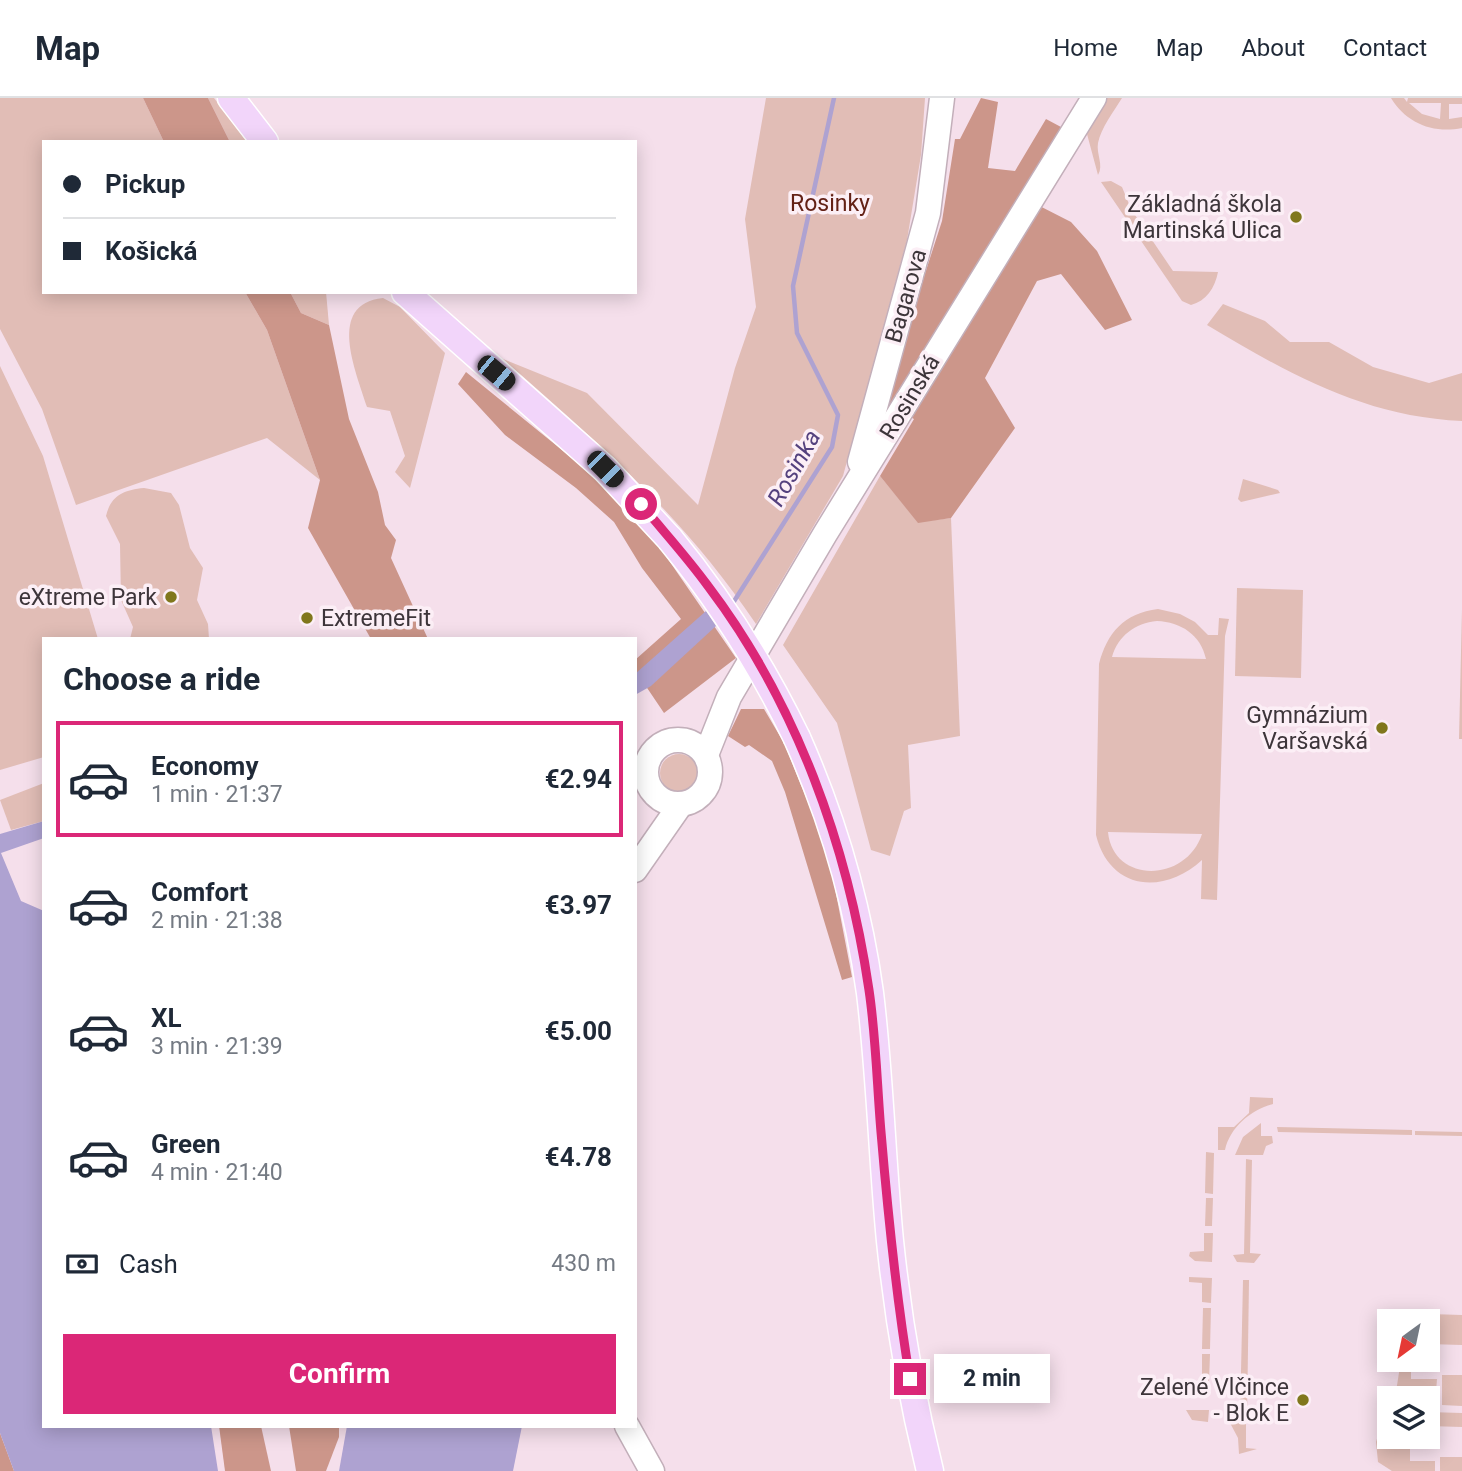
<!DOCTYPE html>
<html lang="en">
<head>
<meta charset="utf-8">
<style>
	:root { --surface:#fff; --page:#f6f6f7; --text:#1f2937; --muted:#747a83; --line:#e0e1e3; --accent:#db2777 }
	body { margin:0; font-family:Roboto,sans-serif; background:var(--page); color:var(--text); height:100vh; display:flex; flex-direction:column; font-size:26px; white-space:nowrap }
	* { box-sizing:border-box; margin:0 }
	p { font-size:23px; color:var(--muted) }
	.icon { flex:none; width:38px; height:38px; fill:none; stroke:currentColor; stroke-width:2; stroke-linecap:round; stroke-linejoin:round }
	.map { position:relative; flex:1; overflow:hidden }
	.details { position:absolute; left:42px; top:539px; width:595px; height:791px; display:flex; flex-direction:column; background:var(--surface); border-radius:0px; box-shadow:0 4px 18px #0003 }
	.details>* { flex:none }
	.hud { position:absolute; left:42px; top:42px; width:595px; height:154px; border-radius:0px; box-shadow:0 4px 18px #0003; display:grid; align-content:center; height:154px; padding:0 21px; background:var(--surface) }
	.needle { width:46px; rotate:213deg }
	.controls { position:absolute; left:1377px; top:1211px; display:grid; gap:14px }
	.controls a { display:grid; place-items:center; width:63px; height:63px; border-radius:0px; background:var(--surface); box-shadow:0 4px 18px #0003; font-size:35px }
	.end { position:absolute; width:32px; height:32px; margin:-16px; border:9px solid #db2777; background:#fff; box-shadow:0 0 0 4px #fff }
	.from { border-radius:50% }
	.bubble { position:absolute; height:49px; border-radius:0px; background:var(--surface); box-shadow:0 4px 18px #0003; font-size:23px; font-weight:700; line-height:49px; text-align:center }
	.car { position:absolute; width:21px; height:42px; margin:-21px -10px; border-radius:9px; box-shadow:0 0 5px 2px #0007; background:linear-gradient(#222 24%,#8ab4d8 0 40%,#222 0 76%,#8ab4d8 0 86%,#222 0) }
	.hud b { display:flex; align-items:center; gap:24px; height:66px; font-size:26px }
	.hud b+b { border-top:2px solid var(--line) }
	.hud i { width:18px; height:18px; background:var(--text) }
	ul { padding:0; list-style:none }
	li { display:flex; align-items:center; gap:21px; height:116px; margin:0 14px 10px; padding:0 7px; border:4px solid transparent; border-radius:0px }
	li div { flex:1 }
	li b { display:block; font-size:26px }
	li em { font-style:normal; font-weight:700 }
	li.on { border-color:var(--accent) }
	li>.icon { width:63px; height:63px; stroke-width:1.5 }
	h2 { padding:0 21px; font-size:32px; line-height:84px }
	.pay { display:flex; align-items:center; gap:18px; height:77px; padding:0 21px; font-size:26px }
	.pay p { margin-inline-start:auto }
	.primary-button { display:flex; gap:14px; margin-top:auto; padding:14px 21px }
	.primary-button a { flex:1; height:80px; border-radius:0px; background:var(--accent); color:#fff; font-size:28px; font-weight:700; line-height:80px; text-align:center }
	header { display:flex; align-items:center; gap:42px; box-sizing:border-box; height:98px; padding:0 35px; background:var(--surface); border-bottom:2px solid var(--line) }
	header strong { font-size:33px }
	nav { display:flex; gap:38px; margin-inline-start:auto; font-size:24px }
	.map>svg:first-child { display:block }
	.green { fill:#e1bdb6; fill-rule:evenodd }
	.forest { fill:#cc968a }
	.water { fill:#aea2d1 }
	.lines { fill:none; stroke-linecap:round; stroke-linejoin:round }
	.stream { stroke:#aea2d1; stroke-width:4.5 }
	.secondary-casing { stroke:#c3afba; stroke-width:27 }
	.primary-casing { stroke:#fff; stroke-width:29 }
	.secondary { stroke:#fff; stroke-width:24 }
	.primary { stroke:#f2d5fa; stroke-width:26 }
	.primary-bridge-casing { stroke:#fff; stroke-width:29; stroke-linecap:butt }
	.primary-bridge { stroke:#f2d5fa; stroke-width:26 }
	.route { stroke:#db2777; stroke-width:9 }
	.poi-dot { fill:#80771c; stroke:#fceff6; stroke-width:2.5 }
	.labels { text-anchor:middle; dominant-baseline:central; stroke-width:7; stroke-linejoin:round; paint-order:stroke }
	.park-label { font-size:23px; fill:#632116; stroke:#fceff6 }
	.poi-label { font-size:23px; fill:#3d353a; stroke:#fceff6; text-anchor:end }
	.street-label { font-size:23px; fill:#3d353a; stroke:#fceff6 }
	.water-label { font-size:24px; font-style:italic; fill:#54417e; stroke:#fceff6 }
</style>
</head>
<body>
<header>
<strong>Map</strong>
<nav><a>Home</a><a>Map</a><a>About</a><a>Contact</a></nav>
</header>
<div class="map">
<svg width="1462" height="1373" viewBox="0 0 1462 1373">
	<rect width="100%" height="100%" fill="#f5dfeb"/>
	<g class="green">
		<polygon points="0,0 143,0 164,44 44,44 44,194 245,194 267,232 320,382 267,340 76,407 42,311 0,231"/>
		<polygon points="208,0 214,0 247,44 230,44"/>
		<path d="M766,0H925L921,57L907,142L843,378L756,526C683,418 600,346 503,261L587,295L698,407L735,270L756,209L745,121Z"/>
		<path d="M1104,0H1122C1114,13 1101,30 1098,45C1096,56 1104,67 1098,77L1087,36Z"/>
		<path d="M1391,0H1404L1407,4L1408,0H1462V6H1449V21L1462,19V30C1433,36 1406,25 1391,0ZM1409,5H1441L1440,21L1422,16Z"/>
		<path d="M1111,83L1122,89L1131,111L1173,173L1218,174C1215,190 1206,203 1191,207L1182,203L1101,84Z"/>
		<polygon points="290,194 326,194 329,227 301,215"/>
		<path d="M383,200L400,209L445,255L410,390L395,374L405,358L390,313L367,309C356,273 326,206 383,200Z"/>
		<path d="M1223,206L1265,223L1290,244H1329L1373,269L1429,285L1462,275V323C1365,319 1289,276 1207,227Z"/>
		<polygon points="0,268 43,358 98,541 44,541 44,659 0,672"/>
		<polygon points="880,378 918,424 951,420 960,638 908,647 911,710 904,713 890,758 871,752 837,625 783,547"/>
		<polygon points="1243,381 1278,392 1280,395 1241,404 1238,401"/>
		<path d="M144,390L171,395L179,407L190,450L203,470L197,502L208,526L209,541H130L133,529L121,502L120,446L106,418C111,397 124,392 144,390Z"/>
		<polygon points="1237,490 1303,492 1301,580 1235,578"/>
		<path d="M1158,511L1180,516L1195,524L1208,537H1218L1219,520L1229,521L1225,538L1217,802L1201,801L1202,762C1164,797 1110,793 1096,737L1099,566C1107,535 1124,515 1158,511ZM1157,523C1181,524 1201,537 1206,561L1112,559C1118,538 1135,525 1157,523ZM1108,734L1201,736H1202C1186,785 1113,786 1108,734Z"/>
		<polygon points="1462,511 1462,641 1459,641"/>
		<circle cx="679" cy="675" r="19"/>
		<polygon points="44,685 44,723 11,732 0,702"/>
		<path d="M1250,999L1273,1000V1006C1251,1012 1230,1029 1225,1052H1218V1029H1234L1249,1015Z"/>
		<polygon points="1261,1025 1261,1038 1272,1038 1273,1045 1266,1048 1263,1057 1235,1057 1243,1039"/>
		<polygon points="1277,1029 1412,1032 1412,1037 1278,1034"/>
		<polygon points="1415,1033 1462,1034 1462,1038 1415,1037"/>
		<polygon points="1206,1054 1214,1055 1213,1096 1205,1095"/>
		<polygon points="1246,1061 1252,1062 1250,1155 1261,1156 1254,1165 1237,1164 1233,1157 1244,1156"/>
		<polygon points="1206,1100 1213,1100 1212,1128 1205,1128"/>
		<polygon points="1204,1135 1213,1135 1212,1164 1195,1163 1189,1158 1190,1154 1204,1153"/>
		<polygon points="1189,1179 1212,1180 1211,1205 1202,1204 1202,1185 1189,1184"/>
		<polygon points="1243,1182 1249,1182 1247,1320 1240,1320"/>
		<polygon points="1203,1210 1211,1210 1210,1251 1202,1251"/>
		<polygon points="1398,1215 1462,1217 1462,1247 1428,1246 1428,1223 1398,1223"/>
		<polygon points="1202,1256 1210,1256 1209,1284 1202,1284"/>
		<polygon points="1401,1262 1411,1262 1411,1281 1437,1281 1435,1306 1428,1308 1428,1300 1395,1300"/>
		<polygon points="1442,1277 1462,1277 1462,1308 1442,1307"/>
		<polygon points="1186,1312 1209,1312 1208,1324 1192,1322"/>
		<polygon points="1428,1314 1462,1315 1462,1329 1428,1328"/>
		<polygon points="1384,1317 1389,1318 1390,1339 1410,1339 1410,1363 1435,1363 1435,1373 1392,1373 1378,1364 1376,1344"/>
		<polygon points="1229,1323 1246,1323 1246,1350 1257,1351 1239,1356 1238,1340"/>
		<rect x="1440" y="1359" width="22" height="14"/>
	</g>
	<g class="forest">
		<polygon points="143,0 208,0 230,44 164,44"/>
		<polygon points="981,0 998,4 988,70 1015,73 1046,21 1061,29 1020,98 1071,124 1097,153 1132,222 1105,232 1061,176 1037,183 985,280 1015,330 951,420 918,425 880,378 914,321 888,307 909,225 942,123 955,41 960,41"/>
		<polygon points="245,194 290,194 301,215 329,227 349,321 378,394 385,427 396,442 391,460 428,541 371,541 308,430 320,382 267,232"/>
		<polygon points="466,274 578,365 650,435 736,560 664,615 635,572 635,562 681,521 642,470 614,424 576,390 505,337 458,286"/>
		<polygon points="741,611 764,611 784,645 828,754 852,879 842,882 785,694 772,663 749,647 745,649 728,638"/>
		<polygon points="219,1328 261,1328 271,1373 225,1373"/>
		<polygon points="289,1328 339,1328 339,1339 326,1373 296,1373"/>
		<polygon points="0,1335 14,1373 0,1373"/>
	</g>
	<g class="water">
		<polygon points="706,513 716,528 651,588 635,597 635,576"/>
		<polygon points="44,723 44,740 1,755 21,803 44,813 44,1328 211,1328 218,1373 14,1373 0,1335 0,736"/>
		<polygon points="347,1328 522,1328 513,1373 339,1373"/>
	</g>
	<g class="lines">
		<polyline class="stream" points="731,508 832,349 838,317 797,235 793,188 834,0"/>
		<defs>
			<g id="secondary">
				<polyline points="860,364 928,115 942,0"/>
				<circle cx="678" cy="674" r="32"/>
				<polyline points="706,657 729,599 825,436 1094,0"/>
				<polyline points="635,772 681,706"/>
				<polyline points="627,1328 652,1373"/>
			</g>
			<g id="primary">
				<polyline points="231,0 265,44"/>
				<polyline points="405,194 605,371 670,441"/>
				<path d="M797,640C833,721 858,807 870,895C880,977 882,1060 890,1143C898,1220 911,1297 930,1373"/>
			</g>
		</defs>
		<use href="#secondary" class="secondary-casing"/>
		<use href="#primary" class="primary-casing"/>
		<use href="#secondary" class="secondary"/>
		<use href="#primary" class="primary"/>
		<defs>
			<path id="primary-bridge" d="M670,441C721,503 762,568 797,640"/>
		</defs>
		<use href="#primary-bridge" class="primary-bridge-casing"/>
		<use href="#primary-bridge" class="primary-bridge"/>
	</g>
	<g class="lines">
		<path class="route" d="M641,406C663,433 687,459 708,488C796,604 848,748 869,892C876,939 877,987 881,1034C888,1117 896,1199 910,1281"/>
	</g>
	<g class="poi-dot">
		<circle cx="1296" cy="119" r="7"/>
		<circle cx="171" cy="499" r="7"/>
		<circle cx="307" cy="520" r="7"/>
		<circle cx="1382" cy="630" r="7"/>
		<circle cx="1303" cy="1302" r="7"/>
	</g>
	<g class="labels">
		<g class="park-label">
			<text x="830" y="105">Rosinky</text>
		</g>
		<g class="poi-label">
			<text x="1282" y="106">Základná škola<tspan x="1282" dy="26">Martinská Ulica</tspan></text>
			<text x="157" y="499">eXtreme Park</text>
			<text x="321" y="520" text-anchor="start">ExtremeFit</text>
			<text x="1368" y="617">Gymnázium<tspan x="1368" dy="26">Varšavská</tspan></text>
			<text x="1289" y="1289">Zelené Vlčince<tspan x="1289" dy="26">- Blok E</tspan></text>
		</g>
		<g class="street-label">
			<text transform="translate(906 198) rotate(-74)">Bagarova</text>
			<text transform="translate(910 299) rotate(-59)">Rosinská</text>
		</g>
		<g class="water-label">
			<text transform="translate(794 370) rotate(-61)">Rosinka</text>
		</g>
	</g>
</svg>
<div class="controls">
<a><svg class="needle" viewBox="-14 -14 28 28"><path d="M0-13l5 13h-10z" fill="#e53935"/><path d="M0 13l5-13h-10z" fill="#747a83"/></svg></a>
<a><svg class="icon" aria-label="layers" viewBox="0 0 24 24"><path d="M12 4l9 5-9 5-9-5zM3 14l9 5 9-5"/></svg></a>
</div>
<i class="end from" style="left:641px;top:406px"></i>
<i class="end" style="left:910px;top:1281px"></i>
<div class="bubble" style="left:934px;top:1256px;width:116px">2 min</div>
<i class="car" style="left:496px;top:275px;rotate:130deg"></i>
<i class="car" style="left:605px;top:371px;rotate:135deg"></i>
<div class="hud">
<b><i class="from"></i>Pickup</b>
<b><i></i>Košická</b>
</div>
<section class="details">
<h2>Choose a ride</h2>
<ul>
<li class="on"><svg class="icon" aria-label="car" viewBox="0 0 24 24"><path d="M5 17H2v-5l4-1 3-4h7l3 4 3 1v5h-3M9 17h6M6 11h13"/><circle cx="7" cy="17" r="2"/><circle cx="17" cy="17" r="2"/></svg><div><b>Economy</b><p>1 min · 21:37</p></div><em>€2.94</em></li>
<li><svg class="icon" aria-label="car" viewBox="0 0 24 24"><path d="M5 17H2v-5l4-1 3-4h7l3 4 3 1v5h-3M9 17h6M6 11h13"/><circle cx="7" cy="17" r="2"/><circle cx="17" cy="17" r="2"/></svg><div><b>Comfort</b><p>2 min · 21:38</p></div><em>€3.97</em></li>
<li><svg class="icon" aria-label="car" viewBox="0 0 24 24"><path d="M5 17H2v-5l4-1 3-4h7l3 4 3 1v5h-3M9 17h6M6 11h13"/><circle cx="7" cy="17" r="2"/><circle cx="17" cy="17" r="2"/></svg><div><b>XL</b><p>3 min · 21:39</p></div><em>€5.00</em></li>
<li><svg class="icon" aria-label="car" viewBox="0 0 24 24"><path d="M5 17H2v-5l4-1 3-4h7l3 4 3 1v5h-3M9 17h6M6 11h13"/><circle cx="7" cy="17" r="2"/><circle cx="17" cy="17" r="2"/></svg><div><b>Green</b><p>4 min · 21:40</p></div><em>€4.78</em></li>
</ul>
<div class="pay"><svg class="icon" aria-label="cash" viewBox="0 0 24 24"><path d="M3 7h18v10H3z"/><circle cx="12" cy="12" r="2"/></svg>Cash<p>430 m</p></div>
<div class="primary-button"><a>Confirm</a></div>
</section>
</div>
</body>
</html>
